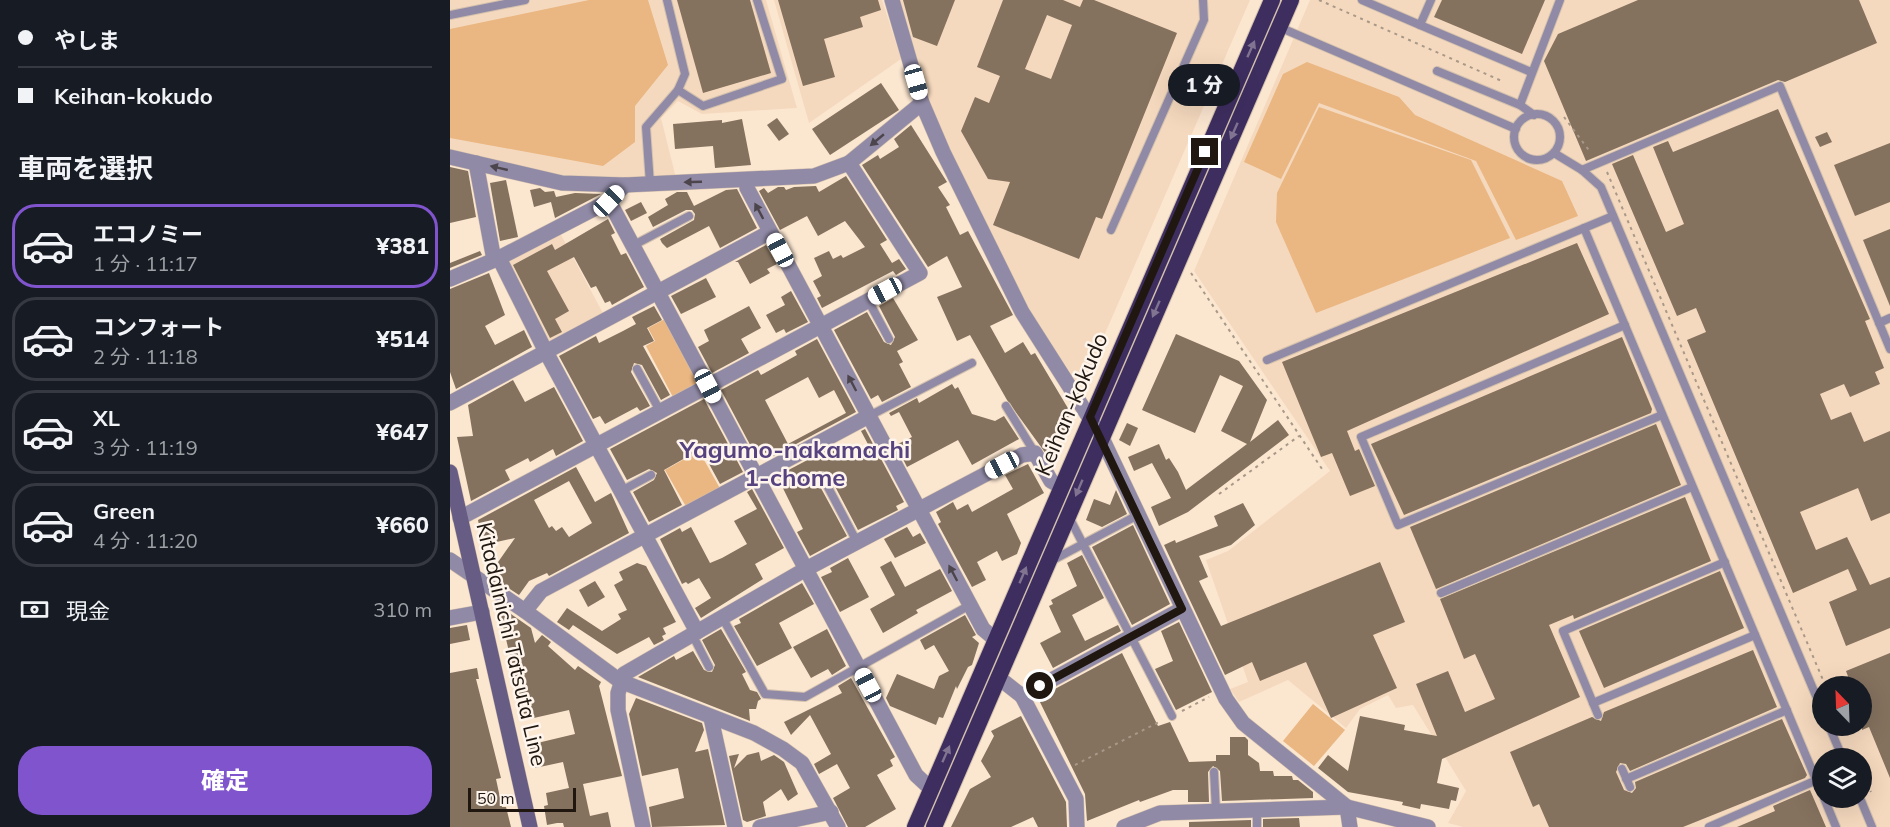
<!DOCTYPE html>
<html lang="ja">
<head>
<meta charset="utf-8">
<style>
	:root { --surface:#171b24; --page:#242831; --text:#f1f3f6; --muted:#9ea1a6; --line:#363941; --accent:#7f54cd }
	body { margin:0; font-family:Mulish,"Noto Sans JP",sans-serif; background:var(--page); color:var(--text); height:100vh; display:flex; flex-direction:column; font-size:22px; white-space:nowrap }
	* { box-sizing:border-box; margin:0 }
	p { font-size:20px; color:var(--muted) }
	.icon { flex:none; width:33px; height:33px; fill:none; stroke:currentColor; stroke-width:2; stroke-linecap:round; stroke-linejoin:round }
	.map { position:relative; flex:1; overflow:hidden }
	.sheet { display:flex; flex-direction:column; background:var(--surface); width:450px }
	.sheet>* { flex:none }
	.banner { display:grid; align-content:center; height:132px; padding:0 18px; background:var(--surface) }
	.needle { width:39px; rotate:337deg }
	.tools { position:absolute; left:1362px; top:676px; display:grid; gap:12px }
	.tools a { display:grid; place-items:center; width:60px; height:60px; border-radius:50%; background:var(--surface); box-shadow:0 6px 24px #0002; font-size:30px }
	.scale { position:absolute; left:18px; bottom:15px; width:108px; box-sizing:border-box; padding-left:6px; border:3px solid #1f1710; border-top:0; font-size:16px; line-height:21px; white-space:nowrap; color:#1f1710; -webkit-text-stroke:4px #fef5ed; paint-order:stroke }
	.end { position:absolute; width:27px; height:27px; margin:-14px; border:8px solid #1f1710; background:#fff; box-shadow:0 0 0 3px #fff }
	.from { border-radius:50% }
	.bubble { position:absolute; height:42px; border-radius:21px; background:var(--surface); box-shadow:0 6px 24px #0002; font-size:20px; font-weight:800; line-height:42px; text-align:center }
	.car { position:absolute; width:18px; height:36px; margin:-18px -9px; border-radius:8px; box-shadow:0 0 4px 2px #0007; background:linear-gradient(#fff 24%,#345 0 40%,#fff 0 76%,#345 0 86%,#fff 0) }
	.banner b { display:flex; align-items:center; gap:21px; height:57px; font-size:22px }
	.banner b+b { border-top:2px solid var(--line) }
	.banner i { width:15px; height:15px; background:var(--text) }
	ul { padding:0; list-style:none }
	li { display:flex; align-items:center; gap:18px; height:84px; margin:0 12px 9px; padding:0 6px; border:3px solid var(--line); border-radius:24px }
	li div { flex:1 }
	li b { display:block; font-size:22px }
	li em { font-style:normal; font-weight:800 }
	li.selected { border-color:var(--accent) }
	li>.icon { width:54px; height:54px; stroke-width:1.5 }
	h2 { padding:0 18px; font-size:27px; line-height:72px }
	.pay { display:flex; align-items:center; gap:15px; height:66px; padding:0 18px; font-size:22px }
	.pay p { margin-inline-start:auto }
	.button { display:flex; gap:12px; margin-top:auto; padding:12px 18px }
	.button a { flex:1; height:69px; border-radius:24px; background:var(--accent); color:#fff; font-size:24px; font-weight:800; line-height:69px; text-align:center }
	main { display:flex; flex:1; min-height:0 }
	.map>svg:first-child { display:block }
	.built { fill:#f5d9be; fill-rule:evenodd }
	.green { fill:#eab681 }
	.building { fill:#84715e; fill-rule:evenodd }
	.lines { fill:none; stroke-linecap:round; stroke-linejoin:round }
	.service-casing { stroke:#d3c1ad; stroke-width:10 }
	.minor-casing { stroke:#d3c1ad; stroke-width:16 }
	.secondary-casing { stroke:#d3c1ad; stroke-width:16 }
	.trunk-casing { stroke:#d3c1ad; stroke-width:18 }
	.path { stroke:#a89888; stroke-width:2; stroke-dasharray:3 4.5; stroke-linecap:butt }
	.service { stroke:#918aa6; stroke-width:8 }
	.minor { stroke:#918aa6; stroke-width:15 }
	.secondary { stroke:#675c84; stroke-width:15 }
	.trunk { stroke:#3e2e60; stroke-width:16 }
	.oneway { fill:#817491 }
	.oneway2 { fill:#4d454c }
	.route { stroke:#1f1710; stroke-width:8 }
	.labels { text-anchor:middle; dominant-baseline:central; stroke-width:5; stroke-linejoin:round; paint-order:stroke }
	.street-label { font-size:22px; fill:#1f1710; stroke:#fef5ed }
	.neighbourhood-label { font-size:24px; font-weight:bold; fill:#55427f; stroke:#fef5ed }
</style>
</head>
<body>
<main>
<section class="sheet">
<div class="banner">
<b><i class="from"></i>やしま</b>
<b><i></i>Keihan-kokudo</b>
</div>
<h2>車両を選択</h2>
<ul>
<li class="selected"><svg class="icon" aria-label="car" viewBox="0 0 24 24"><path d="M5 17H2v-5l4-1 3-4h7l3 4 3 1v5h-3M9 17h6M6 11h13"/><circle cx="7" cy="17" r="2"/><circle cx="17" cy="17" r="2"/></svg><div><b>エコノミー</b><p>1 分 · 11:17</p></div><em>¥381</em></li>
<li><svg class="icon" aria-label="car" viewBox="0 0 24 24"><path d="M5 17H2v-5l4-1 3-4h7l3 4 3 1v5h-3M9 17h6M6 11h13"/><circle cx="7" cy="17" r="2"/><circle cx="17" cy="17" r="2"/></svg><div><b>コンフォート</b><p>2 分 · 11:18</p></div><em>¥514</em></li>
<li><svg class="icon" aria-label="car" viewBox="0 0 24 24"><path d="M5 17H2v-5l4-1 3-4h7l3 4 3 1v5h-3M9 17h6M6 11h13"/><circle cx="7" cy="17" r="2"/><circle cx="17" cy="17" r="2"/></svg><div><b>XL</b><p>3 分 · 11:19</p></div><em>¥647</em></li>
<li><svg class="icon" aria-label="car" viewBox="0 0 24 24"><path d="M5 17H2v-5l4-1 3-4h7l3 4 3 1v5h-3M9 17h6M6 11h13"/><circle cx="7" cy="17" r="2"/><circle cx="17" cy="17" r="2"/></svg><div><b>Green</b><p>4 分 · 11:20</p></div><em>¥660</em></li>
</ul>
<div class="pay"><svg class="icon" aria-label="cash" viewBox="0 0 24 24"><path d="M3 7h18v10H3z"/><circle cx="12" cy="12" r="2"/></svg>現金<p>310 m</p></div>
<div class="button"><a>確定</a></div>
</section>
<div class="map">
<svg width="1440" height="827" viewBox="0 0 1440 827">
	<rect width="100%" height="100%" fill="#fbe6d0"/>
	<g class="built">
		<polygon points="0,0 316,0 347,108 252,114 228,101 211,118 226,178 111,176 0,150"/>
		<polygon points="324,0 432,0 451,59 359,123"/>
		<polygon points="449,0 800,0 634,382 627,383 579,310 499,148 477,100"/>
		<path d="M860,0H1440V827H1013L998,823L1016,791L963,705L946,708L938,695L910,709L896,728L838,680L789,702L780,689L798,682L756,560L778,551L880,471L744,271ZM1372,687H1412V726H1372ZM1372,759H1412V798H1372Z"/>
		<polygon points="110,233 155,317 99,343 58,266 60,260"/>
	</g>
	<g class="green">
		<polygon points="139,0 198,0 218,65 185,106 185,142 153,166 0,138 0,29"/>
		<polygon points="857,62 949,97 965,115 1112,181 1128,216 1066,240 1026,161 869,103 831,179 794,162 833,74"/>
		<polygon points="869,107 1021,160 1060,238 866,313 826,222 827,193"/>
		<polygon points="217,318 249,385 224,399 196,346 205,341 198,328"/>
		<polygon points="249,451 272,492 238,510 215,470"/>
		<polygon points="863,704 895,730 864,766 833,741"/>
	</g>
	<g class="building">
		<polygon points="227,0 300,0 321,73 253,93"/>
		<polygon points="328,0 428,0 431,10 410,17 413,27 374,39 385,77 353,86"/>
		<polygon points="453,0 505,0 487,46 463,37"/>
		<path d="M553,0H613L630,7L633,0H644L727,33L652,219L646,217L629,259L543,225L560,182L538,179L511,131L525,97L539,103L550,76L527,67ZM597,15L622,25L601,79L575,69Z"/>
		<polygon points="992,0 1095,0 1072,54 984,17"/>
		<polygon points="1188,0 1409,0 1427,43 1335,82 1328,80 1136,161 1094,61 1108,34"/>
		<polygon points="431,83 449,110 380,155 362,129"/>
		<polygon points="1328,109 1420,319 1415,321 1434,368 1425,372 1430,384 1400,397 1394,384 1370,394 1381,420 1401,412 1414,442 1440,431 1440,513 1421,521 1408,488 1350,512 1366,550 1397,537 1420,585 1440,577 1440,628 1396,646 1379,602 1407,590 1398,569 1343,593 1237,340 1256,332 1246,308 1227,316 1162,164 1183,155 1216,232 1234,224 1203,147 1218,141 1223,152"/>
		<polygon points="327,118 339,134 329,141 317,125"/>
		<polygon points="292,119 301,165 265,168 263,146 225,149 223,124 272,120 272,123"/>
		<polygon points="461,125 497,182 488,187 500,205 496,207 510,235 518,231 563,315 540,326 555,353 573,342 581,355 585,353 622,415 613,421 618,430 603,439 610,451 599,458 557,400 520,335 507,341 487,297 512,287 497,256 478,267 412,165 428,155 430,159 449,147 444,139"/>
		<polygon points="1377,132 1382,142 1370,147 1365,137"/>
		<polygon points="1440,143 1440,202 1405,216 1384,165"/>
		<polygon points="0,167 18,171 26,217 0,223"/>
		<polygon points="396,176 437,240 430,244 442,263 449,259 456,269 446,275 443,271 372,308 367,298 371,296 363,281 372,276 364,258 379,251 383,259 391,255 393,258 415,247 395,221 368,236 357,216 330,230 309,191 314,188 318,193 328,187 334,187 336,190 344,187 366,186 369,192"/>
		<polygon points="56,180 68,237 50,241 40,183"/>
		<polygon points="90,188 95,192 104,191 106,197 125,193 151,194 105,218 101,202 84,207 80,190"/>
		<polygon points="287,189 307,228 270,248 259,226 217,248 212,243 210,239 244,220 245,214 242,210 236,210 203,227 198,217 218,205 215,199 227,192 237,192 244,206 276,190"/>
		<polygon points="191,202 197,213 181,221 175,210"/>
		<polygon points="158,219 165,233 161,235 171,255 176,253 194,287 162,305 160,301 155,303 146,286 141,288 124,257 97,271 119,311 105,319 112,332 100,338 63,265 102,244 105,250"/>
		<polygon points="1440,229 1440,306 1413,240"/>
		<polygon points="1127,243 1159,314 897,431 905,451 909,449 925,486 900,496 882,453 871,457 832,362"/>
		<polygon points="316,245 327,264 317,269 320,273 300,284 288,262 285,262"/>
		<polygon points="30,251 32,255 0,268 0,263"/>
		<polygon points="39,273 55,315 35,326 45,345 74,330 82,347 6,389 0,372 0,289"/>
		<polygon points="256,278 266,297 231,314 221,296"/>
		<polygon points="341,291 358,322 336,333 334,329 326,333 316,315 335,305 331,297"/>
		<polygon points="443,298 468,340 447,351 453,362 449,364 461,387 432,402 428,395 421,399 384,330 417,312 434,342 441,345 445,337 429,306"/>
		<polygon points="204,306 212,320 197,328 204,341 193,346 220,395 211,400 192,365 184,363 181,372 200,406 190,411 187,407 155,424 150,416 143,419 109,356 146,336 149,343 173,331 186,324 182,317"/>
		<polygon points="299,306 311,328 291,339 299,353 262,373 248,347 259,341 254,330"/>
		<polygon points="726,334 789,361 817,400 800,442 828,420 839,435 738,512 709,526 701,507 721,498 702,463 684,471 678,457 709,444 716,460 719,458 728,472 736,490 797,444 771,431 793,386 770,375 745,433 692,410"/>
		<polygon points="1172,337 1202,409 1201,413 954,515 921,444"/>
		<path d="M367,339L406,412L318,459L315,452L306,456L271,390L308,370L311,375L347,355L345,351ZM358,377L369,398L384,390L396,413L338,444L315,400Z"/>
		<polygon points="63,380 75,402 104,387 133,441 106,456 103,449 80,462 78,458 55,470 60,480 21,501 7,437 23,436 18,405"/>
		<polygon points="502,384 505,389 508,387 522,414 545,421 554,416 569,439 522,465 508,440 457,467 446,445 462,437 449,412 441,416 439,413 467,398 469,403"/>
		<polygon points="254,399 293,472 270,484 251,449 214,470 232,505 199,522 183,492 204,480 207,473 199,469 177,480 160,449"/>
		<polygon points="677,423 688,428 680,446 669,440"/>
		<polygon points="1206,424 1231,485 986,589 960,527"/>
		<polygon points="415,429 454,502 446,506 448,510 408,530 378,473 369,471 366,479 397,536 360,556 347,532 353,529 327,476 388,444 397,460 420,448 411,431"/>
		<polygon points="578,464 594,493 557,514 571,543 567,554 552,561 547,551 527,562 536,580 522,587 488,524 491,522 486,512 503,502 507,510 518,504 522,512 563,489 555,475"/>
		<path d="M126,467L145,502L161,493L179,533L99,576L97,573L79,581L69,595L39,575L65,538L33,545L28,520ZM119,481L142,523L119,537L112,527L106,531L102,526L99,528L84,500Z"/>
		<polygon points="302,489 334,548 305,564 313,579 251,618 245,608 261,598 249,578 238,584 236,582 232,584 210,539 230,528 232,532 241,527 260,563 272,558 297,544 284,521 307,509 297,492"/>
		<polygon points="666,490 677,514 652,527 636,520 644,499 660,505"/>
		<polygon points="1235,497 1261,561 1124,619 1123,615 1099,625 1130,697 992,759 987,783 1009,788 1006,801 1001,800 999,809 971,804 970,809 952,805 953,802 898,792 868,768 878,755 898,771 910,716 955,725 954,730 987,736 966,684 998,671 1015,712 1045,699 1025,654 1014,659 990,599"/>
		<polygon points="793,503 805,525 781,545 749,556 758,577 749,581 771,626 930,562 955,622 923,635 947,688 881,718 856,662 810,681 802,662 775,675 714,545 725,540 726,543 768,526 764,516"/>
		<polygon points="683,525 720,604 682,625 642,547"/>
		<polygon points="457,527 463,537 470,533 476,543 445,558 434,539"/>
		<polygon points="632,555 654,598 622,615 635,641 668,625 671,631 603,668 590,643 611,632 599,606 603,604 601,600 627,586 617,563"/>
		<polygon points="398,558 419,597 390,612 371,577 382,572 380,568"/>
		<polygon points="441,561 455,587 490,569 502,591 466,610 468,613 433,633 420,609 445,595 430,567"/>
		<polygon points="187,563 196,566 226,622 213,628 216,634 212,636 214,640 204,645 199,637 167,654 123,625 119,630 107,622 117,608 152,631 171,619 168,614 177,610 164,585 173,580 169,572"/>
		<polygon points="1270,571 1294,628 1154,688 1129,631"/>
		<polygon points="145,581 155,597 138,607 129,590"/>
		<polygon points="352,583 364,604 329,623 342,648 307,666 284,626 291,623 289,619"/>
		<polygon points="48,605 81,628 85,643 92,635 101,642 98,646 125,670 128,666 151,682 149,686 172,776 133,784 140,816 158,812 161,827 114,827 113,823 107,823 97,825 94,806 98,805 96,793 119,788 113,762 85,768 79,745 125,734 119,710 75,720"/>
		<polygon points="515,615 526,635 522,637 529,643 522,665 518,667 507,689 506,686 493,718 489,717 486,725 440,706 436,698 447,674 484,689 489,676 499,671 484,645 475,650 470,640"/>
		<polygon points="729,622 762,692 726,710 705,669 723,661 711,631"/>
		<polygon points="17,625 20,640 0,644 0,628"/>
		<polygon points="271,629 296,672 292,674 300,690 307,692 311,699 308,701 306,709 299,709 300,721 188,677 224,656 226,660 243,651 254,670 262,672 265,665 252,640"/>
		<polygon points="377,629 396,666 382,675 378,669 361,678 343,647"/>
		<polygon points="1303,650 1327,707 1180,771 1176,764 1170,763 1166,772 1174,790 1182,793 1186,788 1185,782 1332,719 1357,775 1355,778 1233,827 1099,827 1089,804 1083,807 1060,752 1142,717 1151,721 1154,712"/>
		<polygon points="672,653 708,726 720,722 739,762 766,761 766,755 780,755 780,737 795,737 798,740 798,755 809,763 810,771 823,771 824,776 842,776 843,780 848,780 863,792 863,798 772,801 770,771 763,766 758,772 759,802 738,802 738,790 723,790 690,802 689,800 637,821 635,794 588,698"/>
		<polygon points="1440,653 1440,778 1419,727 1412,730 1412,687 1402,687 1396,671"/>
		<polygon points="27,668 29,679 26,679 51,778 46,779 52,807 56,807 61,827 0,827 0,673"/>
		<polygon points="401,678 445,757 440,760 443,766 427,775 446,809 415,827 398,827 383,798 400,788 387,764 369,774 364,764 381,754 360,715 341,735 334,722 392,693 388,686"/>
		<polygon points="186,698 252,723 254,730 245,752 258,749 275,825 202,827 199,807 234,798 228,768 192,776 179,714"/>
		<polygon points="571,716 616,802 617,827 588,827 583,817 561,827 501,827 520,789 541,777 531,761 544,736 541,731"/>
		<polygon points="309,752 311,761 324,755 334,762 348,794 338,801 331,789 313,802 316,816 297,822 293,820 279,756 289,754 284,768 297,755"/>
		<polygon points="1360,790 1376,827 1287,827 1325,811 1323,806"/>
		<polygon points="849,818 850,827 813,827 813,819"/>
		<polygon points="801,820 801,827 739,827 739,822"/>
	</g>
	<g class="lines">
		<defs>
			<g id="service">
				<polyline points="912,0 970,25"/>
				<polyline points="981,0 970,25 1081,72"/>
				<polyline points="0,15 75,0"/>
				<polyline points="829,27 1066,129"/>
				<polyline points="987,71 1070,105 1084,115"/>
				<polyline points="228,90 253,106 332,79 307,0"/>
				<polyline points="1070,105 1110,0"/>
				<circle cx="1087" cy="137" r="23"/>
				<polyline points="1104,153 1132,170 1151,187 1372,710"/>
				<polyline points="1132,170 1330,86 1440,349"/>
				<polyline points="200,184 196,127 228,90 235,74 217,0"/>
				<polyline points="1134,228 1372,794"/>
				<polyline points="661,230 754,20 753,0"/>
				<polyline points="182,246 239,216"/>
				<polyline points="418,300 439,339"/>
				<polyline points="1429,323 1440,318"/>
				<polyline points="1175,325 911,437 948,525 1212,415"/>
				<polyline points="817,360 1163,216"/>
				<polyline points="187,369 210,411"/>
				<polyline points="556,406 585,453"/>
				<polyline points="419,416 522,363"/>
				<polyline points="372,476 407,542"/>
				<polyline points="171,491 201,475"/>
				<polyline points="619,517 722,716"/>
				<polyline points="601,561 688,515"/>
				<polyline points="1275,562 1113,631 1143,703 1305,635"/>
				<polyline points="991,593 1242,487"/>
				<polyline points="272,617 315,694 355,697 520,605"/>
				<polyline points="242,634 259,667"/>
				<polyline points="1143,703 1148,715"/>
				<polyline points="1379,726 1393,759"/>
				<polyline points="1172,769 1180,787"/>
				<polyline points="764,772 766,811"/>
				<polyline points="1176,779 1337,710"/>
				<polyline points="1374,798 1386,827"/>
				<polyline points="1410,798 1422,827"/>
				<polyline points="807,810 807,827"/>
				<polyline points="1259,827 1367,780"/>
			</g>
			<g id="minor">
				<polyline points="442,0 472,103 493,152 572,312 651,436 776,699 793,723 897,807 900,827"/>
				<polyline points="0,157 112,183 175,185 364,176 399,163 472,103"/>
				<polyline points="26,163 44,260"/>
				<polyline points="296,180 297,188 533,629 546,640"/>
				<polyline points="175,185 159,201 466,775 481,789"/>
				<polyline points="49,258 96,352 247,632"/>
				<polyline points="0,279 49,258 159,201"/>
				<polyline points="0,403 320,232"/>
				<polyline points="10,518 470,273 399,163"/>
				<polyline points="0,560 75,611 170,681 304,733 333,749 352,763 388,827"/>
				<polyline points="75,611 91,591 419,416"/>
				<polyline points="0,618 32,612"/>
				<polyline points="549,678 572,696 732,609"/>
				<polyline points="572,696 626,799 627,827"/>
				<polyline points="261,718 285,827"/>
				<polyline points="193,827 168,710 168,693 174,674 356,569 572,455 585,453 601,481 610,486"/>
				<polyline points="310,827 381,812"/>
				<polyline points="674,827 710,813 897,807 978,827"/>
			</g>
			<polyline id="secondary" points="0,472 80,827"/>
			<g id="trunk">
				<polyline points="465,827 822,0"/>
				<polyline points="484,827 841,0"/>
			</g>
		</defs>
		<use href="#service" class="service-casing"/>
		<use href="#minor" class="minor-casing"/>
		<use href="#secondary" class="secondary-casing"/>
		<use href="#trunk" class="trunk-casing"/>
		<g class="path">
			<polyline points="869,0 1054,82"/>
			<polyline points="1114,117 1141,153"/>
			<polyline points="1157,172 1376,687"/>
			<polyline points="741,273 874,472"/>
			<polyline points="769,494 849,436"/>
			<polyline points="732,711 759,697"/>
			<polyline points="625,765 711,721"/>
			<polyline points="1412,770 1421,792"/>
		</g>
		<use href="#service" class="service"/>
		<use href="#minor" class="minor"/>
		<use href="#secondary" class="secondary"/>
		<use href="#trunk" class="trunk"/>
	</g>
	<defs><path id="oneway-solid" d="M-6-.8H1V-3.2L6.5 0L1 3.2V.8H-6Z" transform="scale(1.5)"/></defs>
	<g class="oneway">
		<use href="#oneway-solid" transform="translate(801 49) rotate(-66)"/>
		<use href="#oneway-solid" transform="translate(784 131) rotate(114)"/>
		<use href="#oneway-solid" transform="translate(706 309) rotate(114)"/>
		<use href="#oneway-solid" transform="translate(629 488) rotate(113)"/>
		<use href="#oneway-solid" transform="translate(573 575) rotate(-67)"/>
		<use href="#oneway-solid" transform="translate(496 754) rotate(-66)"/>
	</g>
	<g class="oneway2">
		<use href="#oneway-solid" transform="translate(427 140) rotate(140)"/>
		<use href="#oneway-solid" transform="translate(49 168) rotate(-167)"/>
		<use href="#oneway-solid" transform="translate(243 182) rotate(178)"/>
		<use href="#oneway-solid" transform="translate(309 211) rotate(-118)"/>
		<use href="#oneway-solid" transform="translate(402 383) rotate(-118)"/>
		<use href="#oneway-solid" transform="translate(503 573) rotate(-118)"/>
	</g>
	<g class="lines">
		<polyline class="route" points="590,686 732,609 640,417 755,152"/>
	</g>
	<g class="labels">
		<g class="street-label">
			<text transform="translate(621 404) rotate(-67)">Keihan-kokudo</text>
			<text transform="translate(62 644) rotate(77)">Kitadainichi Tatsuta Line</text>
		</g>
		<g class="neighbourhood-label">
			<text x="345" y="449">Yagumo-nakamachi<tspan x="345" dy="28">1-chome</tspan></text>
		</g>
	</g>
</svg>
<div class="tools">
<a><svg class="needle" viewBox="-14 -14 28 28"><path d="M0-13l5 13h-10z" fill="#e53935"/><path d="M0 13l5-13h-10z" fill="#9ea1a6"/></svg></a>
<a><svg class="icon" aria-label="layers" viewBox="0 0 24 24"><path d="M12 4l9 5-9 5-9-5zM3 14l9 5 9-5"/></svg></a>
</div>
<div class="scale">50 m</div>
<i class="end from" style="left:590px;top:686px"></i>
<i class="end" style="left:755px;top:152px"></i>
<div class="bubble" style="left:718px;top:64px;width:72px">1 分</div>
<i class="car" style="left:466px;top:82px;rotate:164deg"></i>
<i class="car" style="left:159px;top:201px;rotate:44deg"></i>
<i class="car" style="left:330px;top:250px;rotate:332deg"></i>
<i class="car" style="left:435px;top:291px;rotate:242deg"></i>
<i class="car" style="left:258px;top:386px;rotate:152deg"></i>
<i class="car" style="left:552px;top:465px;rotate:242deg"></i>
<i class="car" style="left:418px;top:685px;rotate:332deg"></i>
</div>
</main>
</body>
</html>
